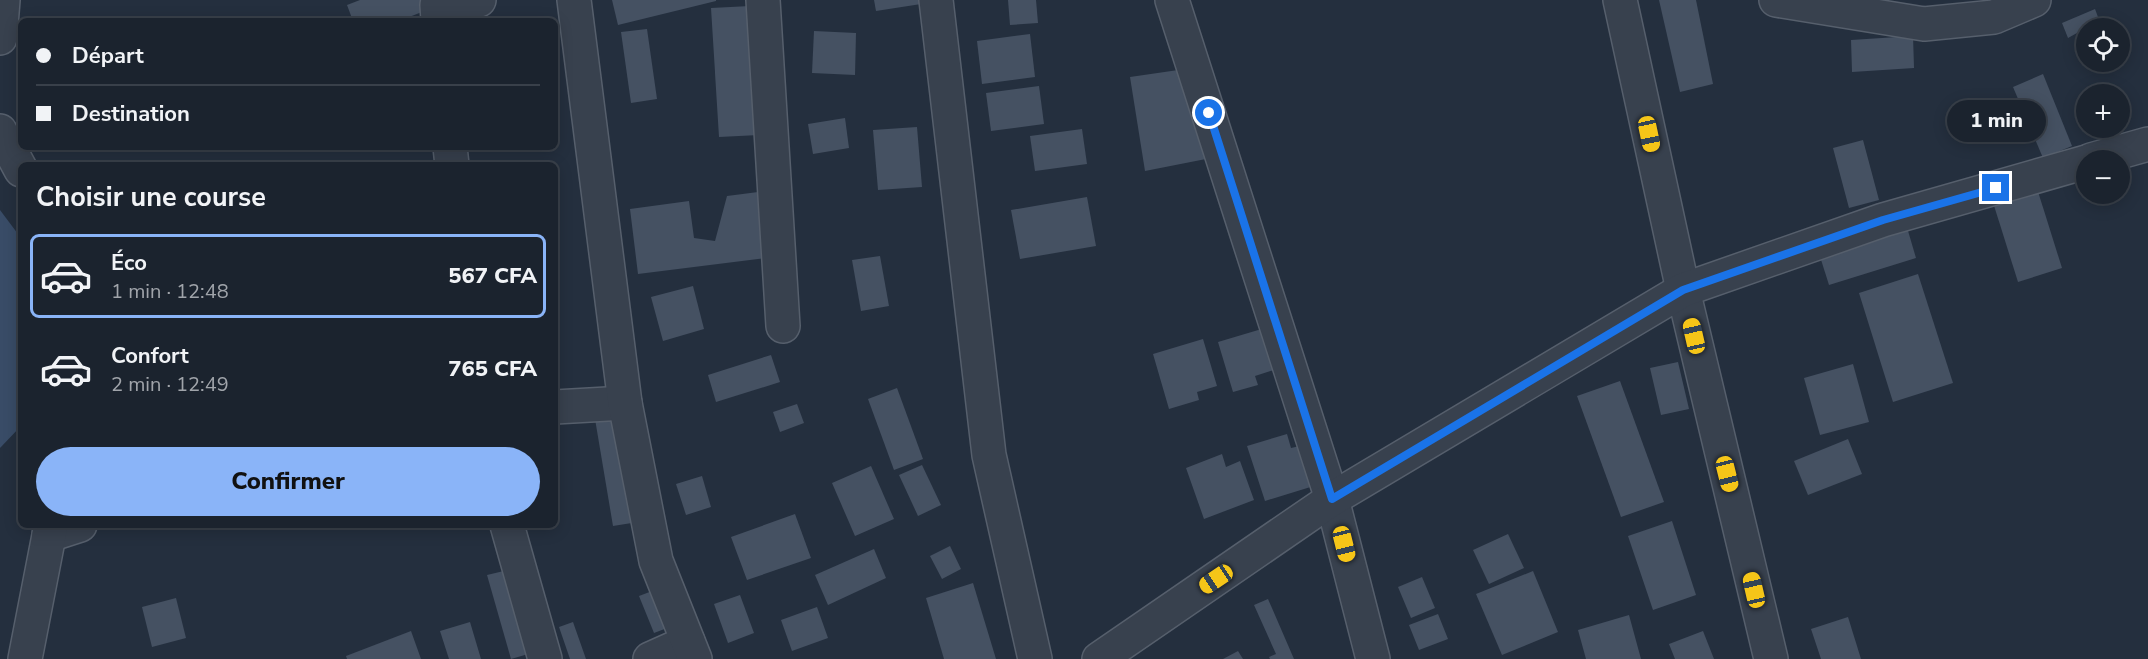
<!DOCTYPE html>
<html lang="fr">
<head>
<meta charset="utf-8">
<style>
	:root { --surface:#1b232e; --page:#242b36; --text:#f1f3f6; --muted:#a0a4aa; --line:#39404a; --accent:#8ab4f8 }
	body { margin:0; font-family:"Nunito Sans",sans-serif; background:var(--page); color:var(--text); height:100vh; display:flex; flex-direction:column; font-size:22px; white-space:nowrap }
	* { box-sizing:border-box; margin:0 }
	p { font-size:20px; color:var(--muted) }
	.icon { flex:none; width:33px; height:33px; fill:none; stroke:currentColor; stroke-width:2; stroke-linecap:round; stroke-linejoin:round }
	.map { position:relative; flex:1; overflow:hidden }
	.details { position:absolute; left:18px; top:162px; width:540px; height:366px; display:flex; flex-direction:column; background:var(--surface); border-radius:9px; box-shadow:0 3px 15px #0003,0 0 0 2px var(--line) }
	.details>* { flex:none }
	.hud { position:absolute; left:18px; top:18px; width:540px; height:132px; border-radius:9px; box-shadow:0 3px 15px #0003,0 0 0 2px var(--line); display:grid; align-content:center; height:132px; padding:0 18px; background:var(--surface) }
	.tools { position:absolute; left:2076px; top:18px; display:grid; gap:12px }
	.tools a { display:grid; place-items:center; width:54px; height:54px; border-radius:50%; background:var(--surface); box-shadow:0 3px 15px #0003,0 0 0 2px var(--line); font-size:30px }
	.end { position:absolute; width:27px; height:27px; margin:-14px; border:8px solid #1a73e8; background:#fff; box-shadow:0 0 0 3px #fff }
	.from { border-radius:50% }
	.bubble { position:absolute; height:42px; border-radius:21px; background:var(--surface); box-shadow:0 3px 15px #0003,0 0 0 2px var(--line); font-size:20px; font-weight:800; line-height:42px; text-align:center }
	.car { position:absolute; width:18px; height:36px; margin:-18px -9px; border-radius:8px; box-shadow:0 0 4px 2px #0007; background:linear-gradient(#f5c518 24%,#345 0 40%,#f5c518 0 76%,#345 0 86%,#f5c518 0) }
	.hud b { display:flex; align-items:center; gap:21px; height:57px; font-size:22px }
	.hud b+b { border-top:2px solid var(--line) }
	.hud i { width:15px; height:15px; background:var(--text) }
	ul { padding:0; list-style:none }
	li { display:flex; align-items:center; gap:18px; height:84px; margin:0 12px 9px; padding:0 6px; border:3px solid transparent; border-radius:9px }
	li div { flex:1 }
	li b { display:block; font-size:22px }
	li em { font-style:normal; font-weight:800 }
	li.selected { border-color:var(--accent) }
	li>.icon { width:54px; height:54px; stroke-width:1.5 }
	h2 { padding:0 18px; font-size:27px; line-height:72px }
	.primary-button { display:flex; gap:12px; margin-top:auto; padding:12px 18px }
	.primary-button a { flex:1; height:69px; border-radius:36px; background:var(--accent); color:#111; font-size:24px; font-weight:800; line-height:69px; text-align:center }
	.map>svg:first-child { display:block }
	.water { fill:#394c67 }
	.building { fill:#455162 }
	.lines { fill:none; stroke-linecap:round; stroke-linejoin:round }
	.minor-casing { stroke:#565f6c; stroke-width:36 }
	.tertiary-casing { stroke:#565f6c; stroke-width:36 }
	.minor { stroke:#38414e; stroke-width:33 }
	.tertiary { stroke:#38414e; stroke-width:33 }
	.route { stroke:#1a73e8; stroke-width:8 }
</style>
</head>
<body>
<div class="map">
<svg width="2148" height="659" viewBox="0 0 2148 659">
	<rect width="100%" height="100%" fill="#242f3e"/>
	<polygon class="water" points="0,210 21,238 21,426 0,448"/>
	<g class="building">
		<polygon points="360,0 423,0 427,10 399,21 353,21 347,5"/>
		<polygon points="612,0 716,0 716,1 618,25"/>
		<polygon points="874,0 933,0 934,2 876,11"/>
		<polygon points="1008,0 1036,0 1038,23 1010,25"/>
		<polygon points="1659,0 1696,0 1713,84 1680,92"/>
		<polygon points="750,6 759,135 719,137 711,8"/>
		<polygon points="2095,9 2101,25 2086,28 2068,38 2062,23"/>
		<polygon points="647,29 657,99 631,103 621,32"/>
		<polygon points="814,31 856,33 855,75 812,73"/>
		<polygon points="1030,34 1035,77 982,84 977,41"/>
		<polygon points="1913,36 1914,68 1852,72 1851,40"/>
		<polygon points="1192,68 1211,158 1145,171 1130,77"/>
		<polygon points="2043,74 2072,146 2043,158 2013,87"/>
		<polygon points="1039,86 1044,124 991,131 986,93"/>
		<polygon points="845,118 849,148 813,154 808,124"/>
		<polygon points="917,127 922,187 878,190 873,130"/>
		<polygon points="1082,129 1087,164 1035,171 1030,136"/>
		<polygon points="1863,140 1879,200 1849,208 1833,148"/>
		<polygon points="2035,182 2062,268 2018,282 1991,196"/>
		<polygon points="765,191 774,257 638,274 630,209 689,201 694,238 715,241 727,196"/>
		<polygon points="1087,197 1096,246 1020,259 1011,210"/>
		<polygon points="1906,224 1916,258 1829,285 1818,250"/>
		<polygon points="880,256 889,306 861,311 852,260"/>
		<polygon points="1918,274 1953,383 1893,402 1859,293"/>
		<polygon points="693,286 704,329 663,341 651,297"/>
		<polygon points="1265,328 1277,369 1255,376 1258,385 1233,392 1218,342"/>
		<polygon points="1203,339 1217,386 1197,392 1199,400 1169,409 1153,354"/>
		<polygon points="771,355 780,382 716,402 708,375"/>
		<polygon points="1678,362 1689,409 1661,415 1650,368"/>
		<polygon points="1853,364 1869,422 1820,435 1804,378"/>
		<polygon points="1620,381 1664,502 1621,517 1577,396"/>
		<polygon points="897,388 923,459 894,470 868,399"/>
		<polygon points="797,404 804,423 780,432 773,412"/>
		<polygon points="618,409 638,522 613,526 594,413"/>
		<polygon points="1287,434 1291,448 1304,445 1317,485 1265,501 1247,446"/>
		<polygon points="1848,439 1862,474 1808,495 1794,461"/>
		<polygon points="1222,454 1226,467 1240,461 1254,500 1204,519 1186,468"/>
		<polygon points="922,465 941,505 918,516 899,475"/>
		<polygon points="871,466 894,519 855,536 832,483"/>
		<polygon points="702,476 711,507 686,515 676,484"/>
		<polygon points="795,514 811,558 747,580 731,537"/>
		<polygon points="1672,521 1696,595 1653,610 1628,536"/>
		<polygon points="1508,534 1524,568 1489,584 1473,550"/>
		<polygon points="950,546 961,569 942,579 930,556"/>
		<polygon points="874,549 886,578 828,605 815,575"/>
		<polygon points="512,569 535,652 511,659 487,575"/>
		<polygon points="1533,571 1558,632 1502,655 1476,594"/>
		<polygon points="1422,577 1435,608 1411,618 1398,587"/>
		<polygon points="973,583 996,659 944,659 926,598"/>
		<polygon points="660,588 675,625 654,633 639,596"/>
		<polygon points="740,595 754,633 728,643 714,604"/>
		<polygon points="176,598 186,638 152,647 142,607"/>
		<polygon points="1268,599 1294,659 1270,659 1269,657 1276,654 1254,605"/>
		<polygon points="817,607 828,638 792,651 781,620"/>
		<polygon points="1438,614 1448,639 1419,650 1409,625"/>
		<polygon points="1629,615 1641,659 1586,659 1578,630"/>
		<polygon points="1848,617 1861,659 1821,659 1811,629"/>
		<polygon points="470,622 481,659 449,659 440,631"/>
		<polygon points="573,622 586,659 570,659 559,627"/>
		<polygon points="411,631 421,659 347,659 346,656"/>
		<polygon points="1703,631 1714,659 1675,659 1669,644"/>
		<polygon points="1238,651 1243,659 1223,659"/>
	</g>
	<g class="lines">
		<defs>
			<g id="minor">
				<polyline points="763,0 783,326"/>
				<polyline points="936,0 989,455 1035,659"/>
				<polyline points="1172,0 1332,499 1373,659"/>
				<polyline points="1620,0 1683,290 1771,659"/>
				<polyline points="1776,0 1924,24 1994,17 2034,0"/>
				<polyline points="438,21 437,5 479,0"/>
				<polyline points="0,38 3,0"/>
				<polyline points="0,131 21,170"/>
				<polyline points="450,147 452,165"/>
				<polyline points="2091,160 2148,144"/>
				<polyline points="555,407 625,403"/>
				<polyline points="507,525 545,659"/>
				<polyline points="49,535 80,525"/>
				<polyline points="25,659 51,525"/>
				<polyline points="650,659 688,642"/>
				<polyline points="1099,659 1332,499 1683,290 1883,220 2086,162"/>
			</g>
			<polyline id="tertiary" points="574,0 625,403 656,561 695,659"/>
		</defs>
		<use href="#minor" class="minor-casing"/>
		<use href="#tertiary" class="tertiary-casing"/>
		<use href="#minor" class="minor"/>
		<use href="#tertiary" class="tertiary"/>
	</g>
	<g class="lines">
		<polyline class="route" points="1209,113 1332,499 1683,290 1883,220 1996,188"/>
	</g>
</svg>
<div class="tools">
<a><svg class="icon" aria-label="locate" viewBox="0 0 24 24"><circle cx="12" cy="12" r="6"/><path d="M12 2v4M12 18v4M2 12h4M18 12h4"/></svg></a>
<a>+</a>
<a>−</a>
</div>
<i class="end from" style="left:1209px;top:113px"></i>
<i class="end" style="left:1996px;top:188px"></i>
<div class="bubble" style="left:1947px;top:100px;width:99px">1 min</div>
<i class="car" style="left:1649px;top:134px;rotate:168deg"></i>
<i class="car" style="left:1694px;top:336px;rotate:347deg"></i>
<i class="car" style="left:1727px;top:474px;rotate:166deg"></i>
<i class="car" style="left:1344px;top:544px;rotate:166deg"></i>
<i class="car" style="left:1216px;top:579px;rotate:236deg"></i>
<i class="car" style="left:1754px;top:590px;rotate:347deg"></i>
<div class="hud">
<b><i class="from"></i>Départ</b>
<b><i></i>Destination</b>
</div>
<section class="details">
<h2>Choisir une course</h2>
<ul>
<li class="selected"><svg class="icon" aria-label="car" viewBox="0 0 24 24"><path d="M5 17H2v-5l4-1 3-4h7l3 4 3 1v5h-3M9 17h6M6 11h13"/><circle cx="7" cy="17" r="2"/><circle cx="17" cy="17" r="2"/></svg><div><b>Éco</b><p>1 min · 12:48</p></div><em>567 CFA</em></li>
<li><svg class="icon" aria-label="car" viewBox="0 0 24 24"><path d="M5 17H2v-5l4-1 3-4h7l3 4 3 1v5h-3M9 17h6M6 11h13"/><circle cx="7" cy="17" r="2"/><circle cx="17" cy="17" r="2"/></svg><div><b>Confort</b><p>2 min · 12:49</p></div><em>765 CFA</em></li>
</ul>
<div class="primary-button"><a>Confirmer</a></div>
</section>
</div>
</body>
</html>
